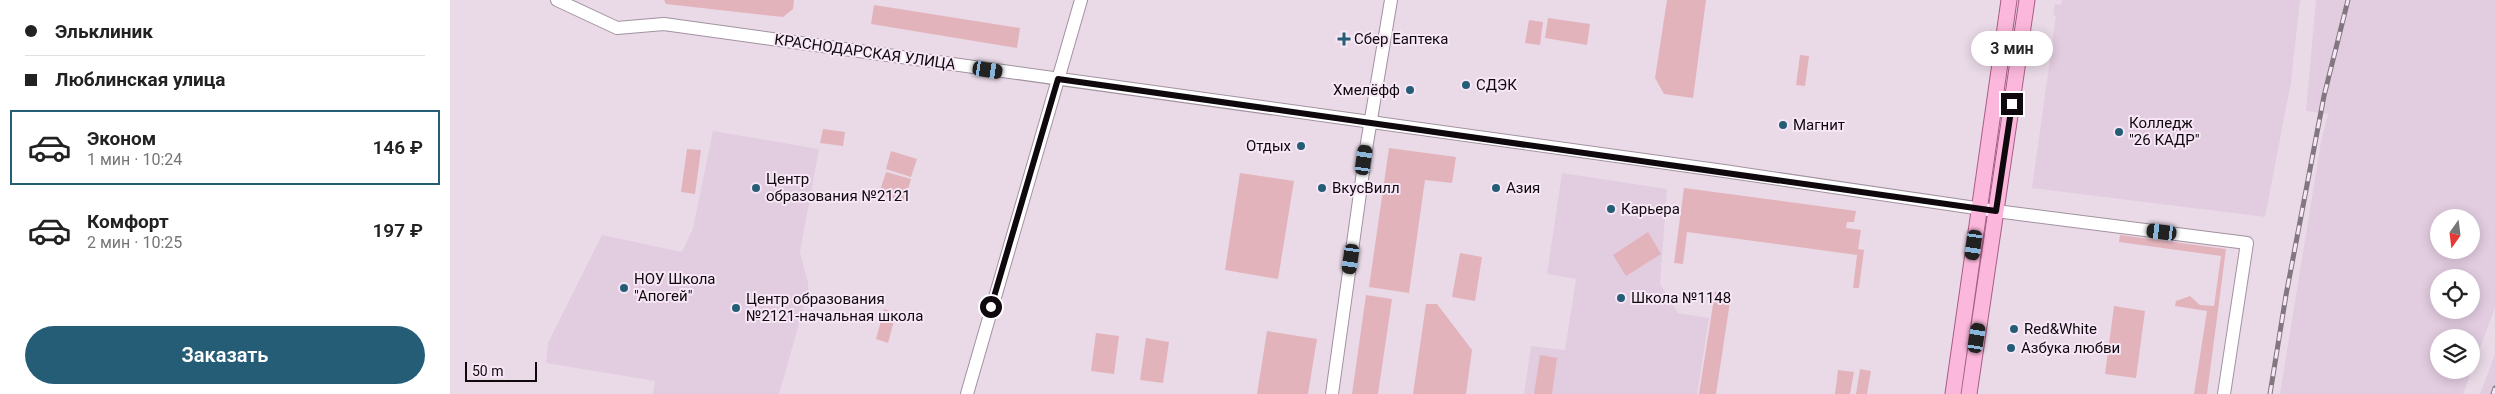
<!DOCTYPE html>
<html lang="ru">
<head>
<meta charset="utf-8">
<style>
	:root { --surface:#fff; --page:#f6f6f6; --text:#222; --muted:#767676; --line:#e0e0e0; --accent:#255d77 }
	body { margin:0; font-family:Roboto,sans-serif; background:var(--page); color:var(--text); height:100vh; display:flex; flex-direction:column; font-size:19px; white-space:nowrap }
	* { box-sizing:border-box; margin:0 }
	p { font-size:16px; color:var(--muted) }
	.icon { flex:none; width:28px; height:28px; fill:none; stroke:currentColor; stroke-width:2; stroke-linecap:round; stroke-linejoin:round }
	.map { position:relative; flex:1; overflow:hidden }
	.drawer { display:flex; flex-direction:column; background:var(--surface); width:450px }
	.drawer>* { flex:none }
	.banner { display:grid; align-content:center; height:110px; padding:0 25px; background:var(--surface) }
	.needle { width:32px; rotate:194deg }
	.tools { position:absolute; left:1980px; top:209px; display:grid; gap:10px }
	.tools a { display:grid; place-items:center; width:50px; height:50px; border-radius:50%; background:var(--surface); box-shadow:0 2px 12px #0003; font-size:25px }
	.scale { position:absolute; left:15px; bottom:12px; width:72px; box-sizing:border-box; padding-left:5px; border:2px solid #0f090e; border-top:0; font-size:14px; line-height:18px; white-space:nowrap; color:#0f090e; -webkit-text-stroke:4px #f7e7f6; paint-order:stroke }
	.end { position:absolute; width:22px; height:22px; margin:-11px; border:6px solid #0f090e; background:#fff; box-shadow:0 0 0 2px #fff }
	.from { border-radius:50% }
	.bubble { position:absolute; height:35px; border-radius:18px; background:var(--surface); box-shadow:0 2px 12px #0003; font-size:16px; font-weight:600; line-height:35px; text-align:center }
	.car { position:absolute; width:15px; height:30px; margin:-15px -8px; border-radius:6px; box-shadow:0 0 4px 1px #0007; background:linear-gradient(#222 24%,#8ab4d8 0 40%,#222 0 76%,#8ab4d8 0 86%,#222 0) }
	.banner b { display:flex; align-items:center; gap:18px; height:48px; font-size:19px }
	.banner b+b { border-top:1px solid var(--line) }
	.banner i { width:12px; height:12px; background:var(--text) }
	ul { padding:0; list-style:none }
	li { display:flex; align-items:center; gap:15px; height:75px; margin:0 10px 8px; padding:0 15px; border:2px solid transparent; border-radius:0px }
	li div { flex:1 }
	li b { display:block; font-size:19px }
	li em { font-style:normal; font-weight:600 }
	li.current { border-color:var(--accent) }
	li>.icon { width:45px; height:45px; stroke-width:1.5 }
	.button { display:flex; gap:10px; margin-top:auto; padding:10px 25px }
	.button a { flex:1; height:58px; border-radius:30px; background:var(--accent); color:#fff; font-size:20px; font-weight:600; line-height:58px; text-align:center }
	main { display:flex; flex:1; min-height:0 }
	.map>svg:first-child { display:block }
	.built { fill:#e2cce0; fill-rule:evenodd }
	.green { fill:#e3b3bb }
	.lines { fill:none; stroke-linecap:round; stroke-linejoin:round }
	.secondary-casing { stroke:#a292a0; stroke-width:14 }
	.primary-casing { stroke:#a85c85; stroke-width:17 }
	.secondary { stroke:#fff; stroke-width:12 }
	.primary { stroke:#fcb8dc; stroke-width:15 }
	.rail-casing { stroke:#827780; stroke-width:5 }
	.rail { stroke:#f7e7f6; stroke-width:3; stroke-dasharray:9; stroke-linecap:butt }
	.route { stroke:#0f090e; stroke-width:6 }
	.poi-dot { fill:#255d77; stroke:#f7e7f6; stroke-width:2 }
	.labels { text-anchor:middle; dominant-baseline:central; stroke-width:4; stroke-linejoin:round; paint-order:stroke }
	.poi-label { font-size:15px; fill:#0f090e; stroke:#f7e7f6; text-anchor:start }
	.street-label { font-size:15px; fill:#0f090e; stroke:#f7e7f6 }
</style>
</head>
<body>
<main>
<section class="drawer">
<div class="banner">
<b><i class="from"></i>Эльклиник</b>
<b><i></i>Люблинская улица</b>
</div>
<ul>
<li class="current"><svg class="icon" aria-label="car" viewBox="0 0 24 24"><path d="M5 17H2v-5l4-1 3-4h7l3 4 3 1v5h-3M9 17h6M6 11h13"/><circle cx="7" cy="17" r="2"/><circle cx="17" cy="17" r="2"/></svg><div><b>Эконом</b><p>1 мин · 10:24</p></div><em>146 ₽</em></li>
<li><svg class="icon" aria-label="car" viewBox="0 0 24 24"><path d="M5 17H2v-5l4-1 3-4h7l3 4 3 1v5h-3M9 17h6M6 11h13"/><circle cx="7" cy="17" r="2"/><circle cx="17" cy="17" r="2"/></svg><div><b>Комфорт</b><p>2 мин · 10:25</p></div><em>197 ₽</em></li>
</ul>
<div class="button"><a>Заказать</a></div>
</section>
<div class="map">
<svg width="2045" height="394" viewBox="0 0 2045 394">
	<rect width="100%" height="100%" fill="#eadae8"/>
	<g class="built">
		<polygon points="1612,0 1850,0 1841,82 1815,217 1582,188 1606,16 1603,15 1605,4 1611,5"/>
		<path d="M1866,0H2045V307L2013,394H1830L1871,142L1878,114L1856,111ZM1989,218H2021V250H1989ZM1989,278H2021V310H1989ZM1989,338H2021V370H1989Z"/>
		<polygon points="263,131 369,149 350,252 358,283 358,292 329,394 203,394 205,381 96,363 98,343 152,235 232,252 243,228"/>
		<polygon points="1112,173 1217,189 1210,284 1228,313 1259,318 1247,394 1074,394 1081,346 1115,350 1126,279 1097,274"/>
		<polygon points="2045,354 2045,394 2030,394"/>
	</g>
	<g class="green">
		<polygon points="214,0 344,0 343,9 333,17 216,4"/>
		<polygon points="1217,0 1256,0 1243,98 1214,94 1205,78"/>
		<polygon points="424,5 570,28 567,48 421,24"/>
		<polygon points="1098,18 1140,24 1137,45 1095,38"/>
		<polygon points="1079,20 1093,22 1090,45 1075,43"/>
		<polygon points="1350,55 1359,56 1355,86 1346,85"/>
		<polygon points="373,129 395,132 393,146 370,143"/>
		<polygon points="939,148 1006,157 1002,183 975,180 959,293 919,287"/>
		<polygon points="237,149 251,150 245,194 231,192"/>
		<polygon points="441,151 467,159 461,177 436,169"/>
		<polygon points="436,172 461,179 454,202 429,194"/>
		<polygon points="790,173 844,181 828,279 775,270"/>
		<polygon points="1234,188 1406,211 1404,222 1397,222 1396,228 1411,230 1408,249 1414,250 1409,288 1403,288 1407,255 1237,232 1233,264 1224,263"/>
		<polygon points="1198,232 1211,254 1176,276 1163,255"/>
		<polygon points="1670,235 1776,249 1757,394 1744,394 1757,311 1725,306 1726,301 1740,296 1750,305 1764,306 1771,256 1669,242"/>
		<polygon points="1010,253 1032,257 1025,301 1002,297"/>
		<polygon points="1265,292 1281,295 1266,394 1249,394"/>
		<polygon points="916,295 942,299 928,394 902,394"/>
		<polygon points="976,304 987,304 1022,350 1016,394 963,394"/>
		<polygon points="1664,306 1695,311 1686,378 1655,374"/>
		<polygon points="434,309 446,313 438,343 426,339"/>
		<polygon points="817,331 867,339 858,394 807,394"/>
		<polygon points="646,333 669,336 664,374 641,371"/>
		<polygon points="696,338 719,342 713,383 690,380"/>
		<polygon points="1090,355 1107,358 1102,394 1084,394"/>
		<polygon points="1410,369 1421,371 1417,394 1406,394"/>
		<polygon points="1388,370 1404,372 1400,394 1385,394"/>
	</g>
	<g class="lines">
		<defs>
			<g id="secondary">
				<polyline points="107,0 167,28 214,24 1274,171 1546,211 1797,243 1774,394"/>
				<polyline points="517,394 631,0"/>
				<polyline points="882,394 917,143 941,0"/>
			</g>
			<g id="primary">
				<polyline points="1503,394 1559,0"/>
				<polyline points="1519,394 1577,0"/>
			</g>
		</defs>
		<use href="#secondary" class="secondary-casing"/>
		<use href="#primary" class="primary-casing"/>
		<use href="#secondary" class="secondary"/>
		<use href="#primary" class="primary"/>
		<defs>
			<g id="rail">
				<polyline points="1820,394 1836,295 1874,96 1898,0"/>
				<polyline points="2043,394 2045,388"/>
			</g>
		</defs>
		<use href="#rail" class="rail-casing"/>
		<use href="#rail" class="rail"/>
	</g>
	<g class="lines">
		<polyline class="route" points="541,307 608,79 1546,211 1562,104"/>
	</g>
	<g class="poi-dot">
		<path d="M891.5 31.5h5v5h5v5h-5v5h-5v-5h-5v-5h5z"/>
		<circle cx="1016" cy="85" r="5"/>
		<circle cx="960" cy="90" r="5"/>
		<circle cx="1333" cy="125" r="5"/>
		<circle cx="1669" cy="132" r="5"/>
		<circle cx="851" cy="146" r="5"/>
		<circle cx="306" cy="188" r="5"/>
		<circle cx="872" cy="188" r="5"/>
		<circle cx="1046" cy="188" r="5"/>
		<circle cx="1161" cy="209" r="5"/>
		<circle cx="174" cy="288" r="5"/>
		<circle cx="1171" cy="298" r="5"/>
		<circle cx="286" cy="308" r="5"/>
		<circle cx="1564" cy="329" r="5"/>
		<circle cx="1561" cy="348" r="5"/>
	</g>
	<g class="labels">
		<g class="poi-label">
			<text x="904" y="39">Сбер Еаптека</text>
			<text x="1026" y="85">СДЭК</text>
			<text x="950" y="90" text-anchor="end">Хмелёфф</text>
			<text x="1679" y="123">Колледж<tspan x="1679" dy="17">"26 КАДР"</tspan></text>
			<text x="1343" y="125">Магнит</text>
			<text x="841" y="146" text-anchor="end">Отдых</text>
			<text x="316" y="179">Центр<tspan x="316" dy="17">образования №2121</tspan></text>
			<text x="882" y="188">ВкусВилл</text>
			<text x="1056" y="188">Азия</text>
			<text x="1171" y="209">Карьера</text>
			<text x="184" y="279">НОУ Школа<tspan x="184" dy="17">"Апогей"</tspan></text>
			<text x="1181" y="298">Школа №1148</text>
			<text x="296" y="299">Центр образования<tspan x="296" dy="17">№2121-начальная школа</tspan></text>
			<text x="1574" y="329">Red&amp;White</text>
			<text x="1571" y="348">Азбука любви</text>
		</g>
		<g class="street-label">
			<text transform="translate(415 52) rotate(8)">КРАСНОДАРСКАЯ УЛИЦА</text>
		</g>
	</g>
</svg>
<div class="tools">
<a><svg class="needle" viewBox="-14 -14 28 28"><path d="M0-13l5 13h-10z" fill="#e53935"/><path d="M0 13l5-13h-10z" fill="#767676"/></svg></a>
<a><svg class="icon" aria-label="locate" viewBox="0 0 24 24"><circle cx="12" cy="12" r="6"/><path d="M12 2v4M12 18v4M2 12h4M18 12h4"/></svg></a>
<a><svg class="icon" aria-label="layers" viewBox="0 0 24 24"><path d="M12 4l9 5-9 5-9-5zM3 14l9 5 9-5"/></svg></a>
</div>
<div class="scale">50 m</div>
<i class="end from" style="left:541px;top:307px"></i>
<i class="end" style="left:1562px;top:104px"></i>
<div class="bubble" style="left:1521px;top:31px;width:82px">3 мин</div>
<i class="car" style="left:538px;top:70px;rotate:99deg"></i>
<i class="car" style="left:914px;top:160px;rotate:8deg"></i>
<i class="car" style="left:1712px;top:232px;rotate:277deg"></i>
<i class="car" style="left:1524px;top:245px;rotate:188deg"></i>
<i class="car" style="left:901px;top:259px;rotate:188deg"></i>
<i class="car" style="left:1527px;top:338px;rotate:9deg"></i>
</div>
</main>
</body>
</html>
